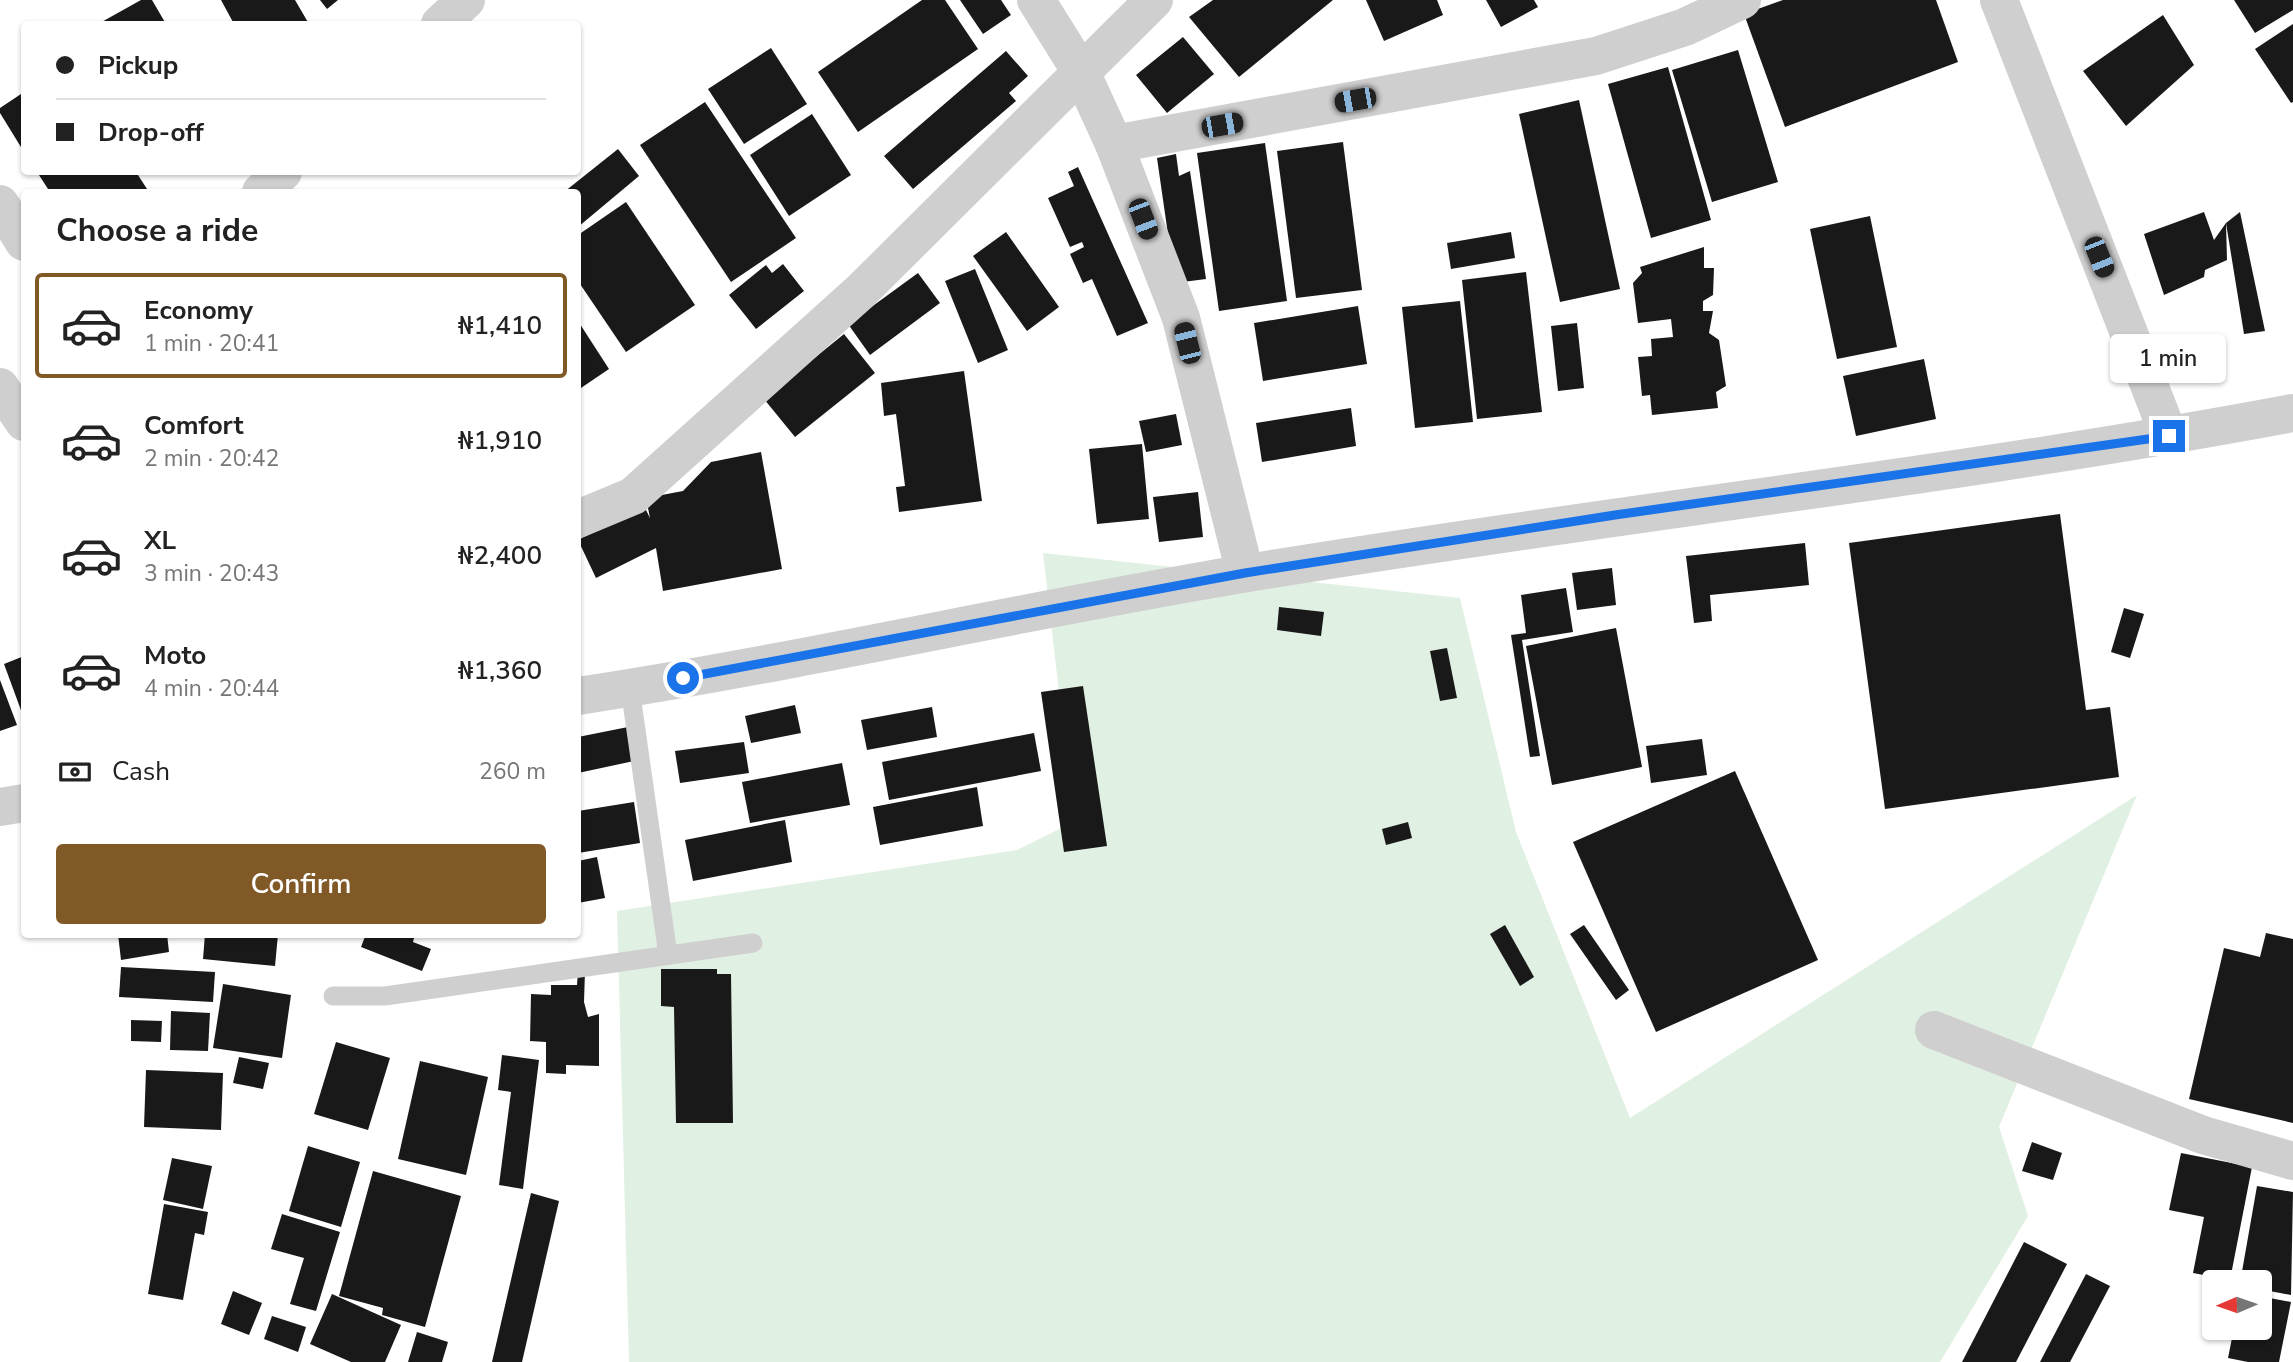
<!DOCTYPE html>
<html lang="en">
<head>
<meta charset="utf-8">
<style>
	:root { --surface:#fff; --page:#f6f6f6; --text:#222; --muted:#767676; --line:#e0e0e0; --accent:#805926 }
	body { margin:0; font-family:"Nunito Sans",sans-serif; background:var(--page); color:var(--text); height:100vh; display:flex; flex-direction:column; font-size:26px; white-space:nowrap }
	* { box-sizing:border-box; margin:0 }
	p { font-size:23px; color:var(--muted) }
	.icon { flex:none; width:38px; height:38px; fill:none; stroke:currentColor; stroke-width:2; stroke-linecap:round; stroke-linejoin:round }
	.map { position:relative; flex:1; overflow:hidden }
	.panel { position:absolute; left:21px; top:189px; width:560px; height:749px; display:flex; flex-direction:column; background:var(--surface); border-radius:7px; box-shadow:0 2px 5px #0004 }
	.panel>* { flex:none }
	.top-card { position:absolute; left:21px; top:21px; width:560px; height:154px; border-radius:7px; box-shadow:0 2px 5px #0004; display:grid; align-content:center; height:154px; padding:0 35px; background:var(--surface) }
	.needle { width:46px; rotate:268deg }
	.buttons { position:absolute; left:2202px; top:1270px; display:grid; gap:14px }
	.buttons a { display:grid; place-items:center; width:70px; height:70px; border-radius:7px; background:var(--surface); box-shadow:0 2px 5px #0004; font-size:35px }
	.end { position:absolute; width:32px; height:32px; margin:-16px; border:9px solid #1a73e8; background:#fff; box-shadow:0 0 0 4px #fff }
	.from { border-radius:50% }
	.bubble { position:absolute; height:49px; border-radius:7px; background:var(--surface); box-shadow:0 2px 5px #0004; font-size:23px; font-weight:600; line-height:49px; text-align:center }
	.car { position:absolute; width:21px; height:42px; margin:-21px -10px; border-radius:9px; box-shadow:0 0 5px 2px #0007; background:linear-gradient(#222 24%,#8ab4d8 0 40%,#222 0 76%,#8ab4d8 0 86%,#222 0) }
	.top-card b { display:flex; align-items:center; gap:24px; height:66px; font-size:26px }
	.top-card b+b { border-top:2px solid var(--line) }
	.top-card i { width:18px; height:18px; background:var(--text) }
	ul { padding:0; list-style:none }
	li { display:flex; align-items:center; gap:21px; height:105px; margin:0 14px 10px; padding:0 21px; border:4px solid transparent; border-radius:7px }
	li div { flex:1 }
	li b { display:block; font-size:26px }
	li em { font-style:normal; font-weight:600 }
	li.on { border-color:var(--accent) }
	li>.icon { width:63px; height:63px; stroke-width:1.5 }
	h2 { padding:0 35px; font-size:32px; line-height:84px }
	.pay { display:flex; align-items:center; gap:18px; height:77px; padding:0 35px; font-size:26px }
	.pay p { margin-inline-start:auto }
	.cta { display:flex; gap:14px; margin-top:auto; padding:14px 35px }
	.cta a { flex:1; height:80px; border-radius:7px; background:var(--accent); color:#fff; font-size:28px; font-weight:600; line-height:80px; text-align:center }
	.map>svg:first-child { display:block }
	.green { fill:#e0f0e2 }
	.building { fill:#191919 }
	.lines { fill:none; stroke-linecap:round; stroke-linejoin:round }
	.lane { stroke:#cfcfcf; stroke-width:19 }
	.street { stroke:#cfcfcf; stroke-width:38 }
	.route { stroke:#1a73e8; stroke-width:9 }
</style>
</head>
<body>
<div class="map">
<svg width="2293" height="1362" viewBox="0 0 2293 1362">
	<rect width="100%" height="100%" fill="#fff"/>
	<polygon class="green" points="1043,553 1460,598 1516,832 1630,1118 2137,795 1999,1127 2028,1216 1940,1362 629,1362 617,911 1017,850 1074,822"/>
	<g class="building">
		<polygon points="141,0 152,0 166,24 98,24"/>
		<polygon points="221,0 295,0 309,24 234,24"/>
		<polygon points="320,0 338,0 327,9"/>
		<polygon points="922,0 945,0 978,49 858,132 818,72"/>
		<polygon points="960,0 1001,0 1011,15 983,34"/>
		<polygon points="1213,0 1333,0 1239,77 1189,17"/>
		<polygon points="1366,0 1437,0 1443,15 1384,41"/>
		<polygon points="1486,0 1534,0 1538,7 1501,27"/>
		<polygon points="1783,0 1936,0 1958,62 1785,127 1744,14"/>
		<polygon points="2234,0 2293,0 2293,10 2255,33"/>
		<polygon points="2163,15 2194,65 2126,126 2083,71"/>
		<polygon points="2293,24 2293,102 2291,103 2255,49"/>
		<polygon points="1183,37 1214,74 1167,113 1136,75"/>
		<polygon points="771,48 807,104 744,144 708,89"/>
		<polygon points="1738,50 1778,182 1712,202 1672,70"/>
		<polygon points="1006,51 1028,76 1009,93 1016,101 913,189 884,156"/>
		<polygon points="1668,67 1711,220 1651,238 1608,84"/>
		<polygon points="24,92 24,152 0,113 0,108"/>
		<polygon points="1579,100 1620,289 1560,302 1519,114"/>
		<polygon points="705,102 796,238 731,282 640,145"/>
		<polygon points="812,114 851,175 789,216 750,155"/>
		<polygon points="1343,142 1362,290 1296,298 1277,151"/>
		<polygon points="1265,143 1287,301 1219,311 1197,153"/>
		<polygon points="618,149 639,176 578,227 578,192 564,192"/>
		<polygon points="1176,154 1179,176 1190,171 1206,279 1175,283 1157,158"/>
		<polygon points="1078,167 1148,323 1117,336 1092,279 1083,283 1070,254 1084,247 1082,242 1070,247 1048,198 1074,186 1068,172"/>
		<polygon points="37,172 136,172 149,192 50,192"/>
		<polygon points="626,202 695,305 626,352 578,281 578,235"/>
		<polygon points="2204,212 2214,240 2226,223 2240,212 2265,331 2244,334 2226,223 2227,260 2205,270 2204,277 2164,295 2144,234"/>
		<polygon points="1870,216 1897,347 1837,359 1810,229"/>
		<polygon points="1006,232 1059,307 1027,331 973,256"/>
		<polygon points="1511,232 1515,258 1451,269 1447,243"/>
		<polygon points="1704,247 1704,268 1714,268 1713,295 1703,301 1703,311 1713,311 1709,333 1719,340 1726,386 1716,392 1718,408 1652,415 1650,395 1642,396 1638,357 1652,356 1651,339 1673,337 1671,319 1638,323 1633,283 1642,273 1640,267"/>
		<polygon points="783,264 804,291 756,329 729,295 766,265 772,273"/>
		<polygon points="975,269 1008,350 978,363 945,281"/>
		<polygon points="1526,272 1542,412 1477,419 1462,280"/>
		<polygon points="918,273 940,303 870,355 848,324"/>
		<polygon points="1460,301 1473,422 1415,428 1402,307"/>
		<polygon points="1358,306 1367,364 1263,381 1254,323"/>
		<polygon points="578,321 609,369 578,390"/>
		<polygon points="1577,323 1584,388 1558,391 1551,326"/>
		<polygon points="844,334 875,373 795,437 764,399"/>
		<polygon points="1924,359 1936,419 1856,436 1843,376"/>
		<polygon points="964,371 982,501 899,512 896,487 905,486 896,414 884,416 881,383"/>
		<polygon points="1351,408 1356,446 1262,462 1256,423"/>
		<polygon points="1176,414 1182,445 1146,452 1139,421"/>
		<polygon points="1142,444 1149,519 1097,524 1089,449"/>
		<polygon points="761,452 782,569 663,591 656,548 596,578 578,540 644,506 650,518 646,498 683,491 711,462"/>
		<polygon points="1198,492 1203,537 1159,542 1153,497"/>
		<polygon points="2060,514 2086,710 2110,707 2119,777 1885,809 1849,543"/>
		<polygon points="1805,543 1809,585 1710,595 1712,621 1694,623 1686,556"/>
		<polygon points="1612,568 1616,605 1577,610 1572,573"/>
		<polygon points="1566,588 1573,632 1522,640 1540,756 1530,757 1511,635 1526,633 1521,595"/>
		<polygon points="1279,607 1324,612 1321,636 1277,630"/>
		<polygon points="2124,608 2144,614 2130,658 2111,652"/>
		<polygon points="1616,628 1642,767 1552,785 1526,646"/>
		<polygon points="1447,648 1457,698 1440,701 1430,651"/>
		<polygon points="24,656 24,712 22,713 4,664"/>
		<polygon points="0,680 17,725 0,731"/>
		<polygon points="1083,686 1107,846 1064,852 1041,692"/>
		<polygon points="795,705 801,733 751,743 745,716"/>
		<polygon points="932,707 937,737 867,750 861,720"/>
		<polygon points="628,727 634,761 578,773 578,737"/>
		<polygon points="1034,733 1041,771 889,800 882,762"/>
		<polygon points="1702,739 1707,775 1651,783 1646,746"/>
		<polygon points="744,742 749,773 680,783 675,751"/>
		<polygon points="842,763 850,805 750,823 742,782"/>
		<polygon points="1735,771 1818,960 1656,1032 1573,842"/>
		<polygon points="977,787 983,826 880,845 873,807"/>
		<polygon points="634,802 640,843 578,853 578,811"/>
		<polygon points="785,820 792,862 693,881 685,840"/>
		<polygon points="1408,822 1412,838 1386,845 1382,829"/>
		<polygon points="597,857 605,898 578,903 578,861"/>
		<polygon points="1505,925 1534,977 1520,986 1490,934"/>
		<polygon points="1584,925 1629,990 1616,1000 1570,934"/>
		<polygon points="2266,933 2293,939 2293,1123 2189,1099 2224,948 2260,957"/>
		<polygon points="118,934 167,934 169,952 121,960"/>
		<polygon points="205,934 278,934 275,966 203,959"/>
		<polygon points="366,934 415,934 413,942 431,949 422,971 361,947"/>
		<polygon points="121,967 215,972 213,1002 119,997"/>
		<polygon points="661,969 717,969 717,974 731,974 733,1123 676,1123 674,1007 661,1006"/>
		<polygon points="578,971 585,971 584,1002 588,1017 599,1014 599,1066 566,1065 566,1074 546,1073 546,1042 530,1041 531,994 551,995 551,985 577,985"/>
		<polygon points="223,984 291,995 282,1058 213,1048"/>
		<polygon points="171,1011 210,1013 208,1051 170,1050"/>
		<polygon points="131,1020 162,1021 161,1042 131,1041"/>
		<polygon points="336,1042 390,1058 368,1130 314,1114"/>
		<polygon points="502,1055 539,1060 523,1189 499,1185 511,1092 498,1090"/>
		<polygon points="239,1057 269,1063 263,1089 233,1083"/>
		<polygon points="420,1061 488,1077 466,1175 398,1159"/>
		<polygon points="146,1070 223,1073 221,1130 144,1127"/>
		<polygon points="2032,1142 2062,1153 2053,1180 2022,1171"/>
		<polygon points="308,1146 360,1162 341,1227 289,1211"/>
		<polygon points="2181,1153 2252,1167 2230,1280 2193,1273 2204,1217 2169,1210"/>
		<polygon points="172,1158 212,1166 203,1209 163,1200"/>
		<polygon points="373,1171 461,1196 425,1327 382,1315 383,1308 339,1296"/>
		<polygon points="2257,1186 2293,1192 2291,1295 2259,1289 2259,1283 2240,1283"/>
		<polygon points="531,1193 559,1201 522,1362 492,1362"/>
		<polygon points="164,1204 208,1212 204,1235 195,1233 183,1300 148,1294"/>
		<polygon points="282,1214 340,1232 316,1311 290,1304 304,1258 271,1249"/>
		<polygon points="2024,1242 2067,1264 2016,1362 1962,1362"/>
		<polygon points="2086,1274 2110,1286 2070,1362 2040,1362"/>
		<polygon points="233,1291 262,1303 249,1335 221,1324"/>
		<polygon points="332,1294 401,1325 385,1362 351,1362 310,1344"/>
		<polygon points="2259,1296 2291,1302 2279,1362 2248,1362 2228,1358 2234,1328 2259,1328"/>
		<polygon points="272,1316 306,1327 298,1352 264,1339"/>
		<polygon points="417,1332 448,1342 442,1362 408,1362"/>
	</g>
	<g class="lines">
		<g class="lane">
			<polyline points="630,688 668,955"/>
			<polyline points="333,996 385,996 753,943"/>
		</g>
		<g class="street">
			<polyline points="1036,0 1081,72 1114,144 1181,318 1245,573"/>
			<polyline points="1999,0 2169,436"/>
			<polyline points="440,24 466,0"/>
			<polyline points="1114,144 1596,56 1685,27 1742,0"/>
			<polyline points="261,192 283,172"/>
			<polyline points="0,204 24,242"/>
			<polyline points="0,387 24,422"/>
			<polyline points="578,519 633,496 860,292 1154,0"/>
			<path d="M578,696C802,662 1024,610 1248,573C1596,515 1947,478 2293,413"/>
			<polyline points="0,807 24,803"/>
			<polyline points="1934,1030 2203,1135 2293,1161"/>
		</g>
	</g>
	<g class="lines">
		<polyline class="route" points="683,678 1245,573 1615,515 2169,436"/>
	</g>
</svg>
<div class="buttons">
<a><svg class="needle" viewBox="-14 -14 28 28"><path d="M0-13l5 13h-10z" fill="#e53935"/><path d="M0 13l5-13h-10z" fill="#767676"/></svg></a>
</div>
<i class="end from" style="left:683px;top:678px"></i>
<i class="end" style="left:2169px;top:436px"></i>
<div class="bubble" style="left:2110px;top:334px;width:116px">1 min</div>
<i class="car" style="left:1355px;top:100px;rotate:260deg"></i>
<i class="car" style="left:1222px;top:125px;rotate:80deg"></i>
<i class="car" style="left:1143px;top:219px;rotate:159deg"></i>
<i class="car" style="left:2099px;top:257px;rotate:158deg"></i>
<i class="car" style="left:1187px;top:343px;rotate:346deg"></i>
<div class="top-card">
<b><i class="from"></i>Pickup</b>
<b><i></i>Drop-off</b>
</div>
<section class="panel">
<h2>Choose a ride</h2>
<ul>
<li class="on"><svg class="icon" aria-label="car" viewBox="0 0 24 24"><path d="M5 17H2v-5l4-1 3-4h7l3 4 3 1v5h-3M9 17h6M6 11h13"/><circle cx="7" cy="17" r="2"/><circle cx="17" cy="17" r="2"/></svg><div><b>Economy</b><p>1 min · 20:41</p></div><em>₦1,410</em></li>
<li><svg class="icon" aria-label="car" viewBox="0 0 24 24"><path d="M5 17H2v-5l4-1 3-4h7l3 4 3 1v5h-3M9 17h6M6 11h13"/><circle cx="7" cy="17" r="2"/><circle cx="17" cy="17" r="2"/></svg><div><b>Comfort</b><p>2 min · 20:42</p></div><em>₦1,910</em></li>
<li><svg class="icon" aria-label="car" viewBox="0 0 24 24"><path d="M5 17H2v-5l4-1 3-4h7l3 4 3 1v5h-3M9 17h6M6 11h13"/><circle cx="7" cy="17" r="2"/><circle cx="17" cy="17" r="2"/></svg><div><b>XL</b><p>3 min · 20:43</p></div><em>₦2,400</em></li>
<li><svg class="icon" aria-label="car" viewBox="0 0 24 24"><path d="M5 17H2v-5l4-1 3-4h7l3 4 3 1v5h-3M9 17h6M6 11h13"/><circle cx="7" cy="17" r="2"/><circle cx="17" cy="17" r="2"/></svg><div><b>Moto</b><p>4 min · 20:44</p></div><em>₦1,360</em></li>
</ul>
<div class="pay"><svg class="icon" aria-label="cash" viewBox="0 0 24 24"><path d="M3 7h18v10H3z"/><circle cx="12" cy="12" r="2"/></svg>Cash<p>260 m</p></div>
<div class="cta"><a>Confirm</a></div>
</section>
</div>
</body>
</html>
